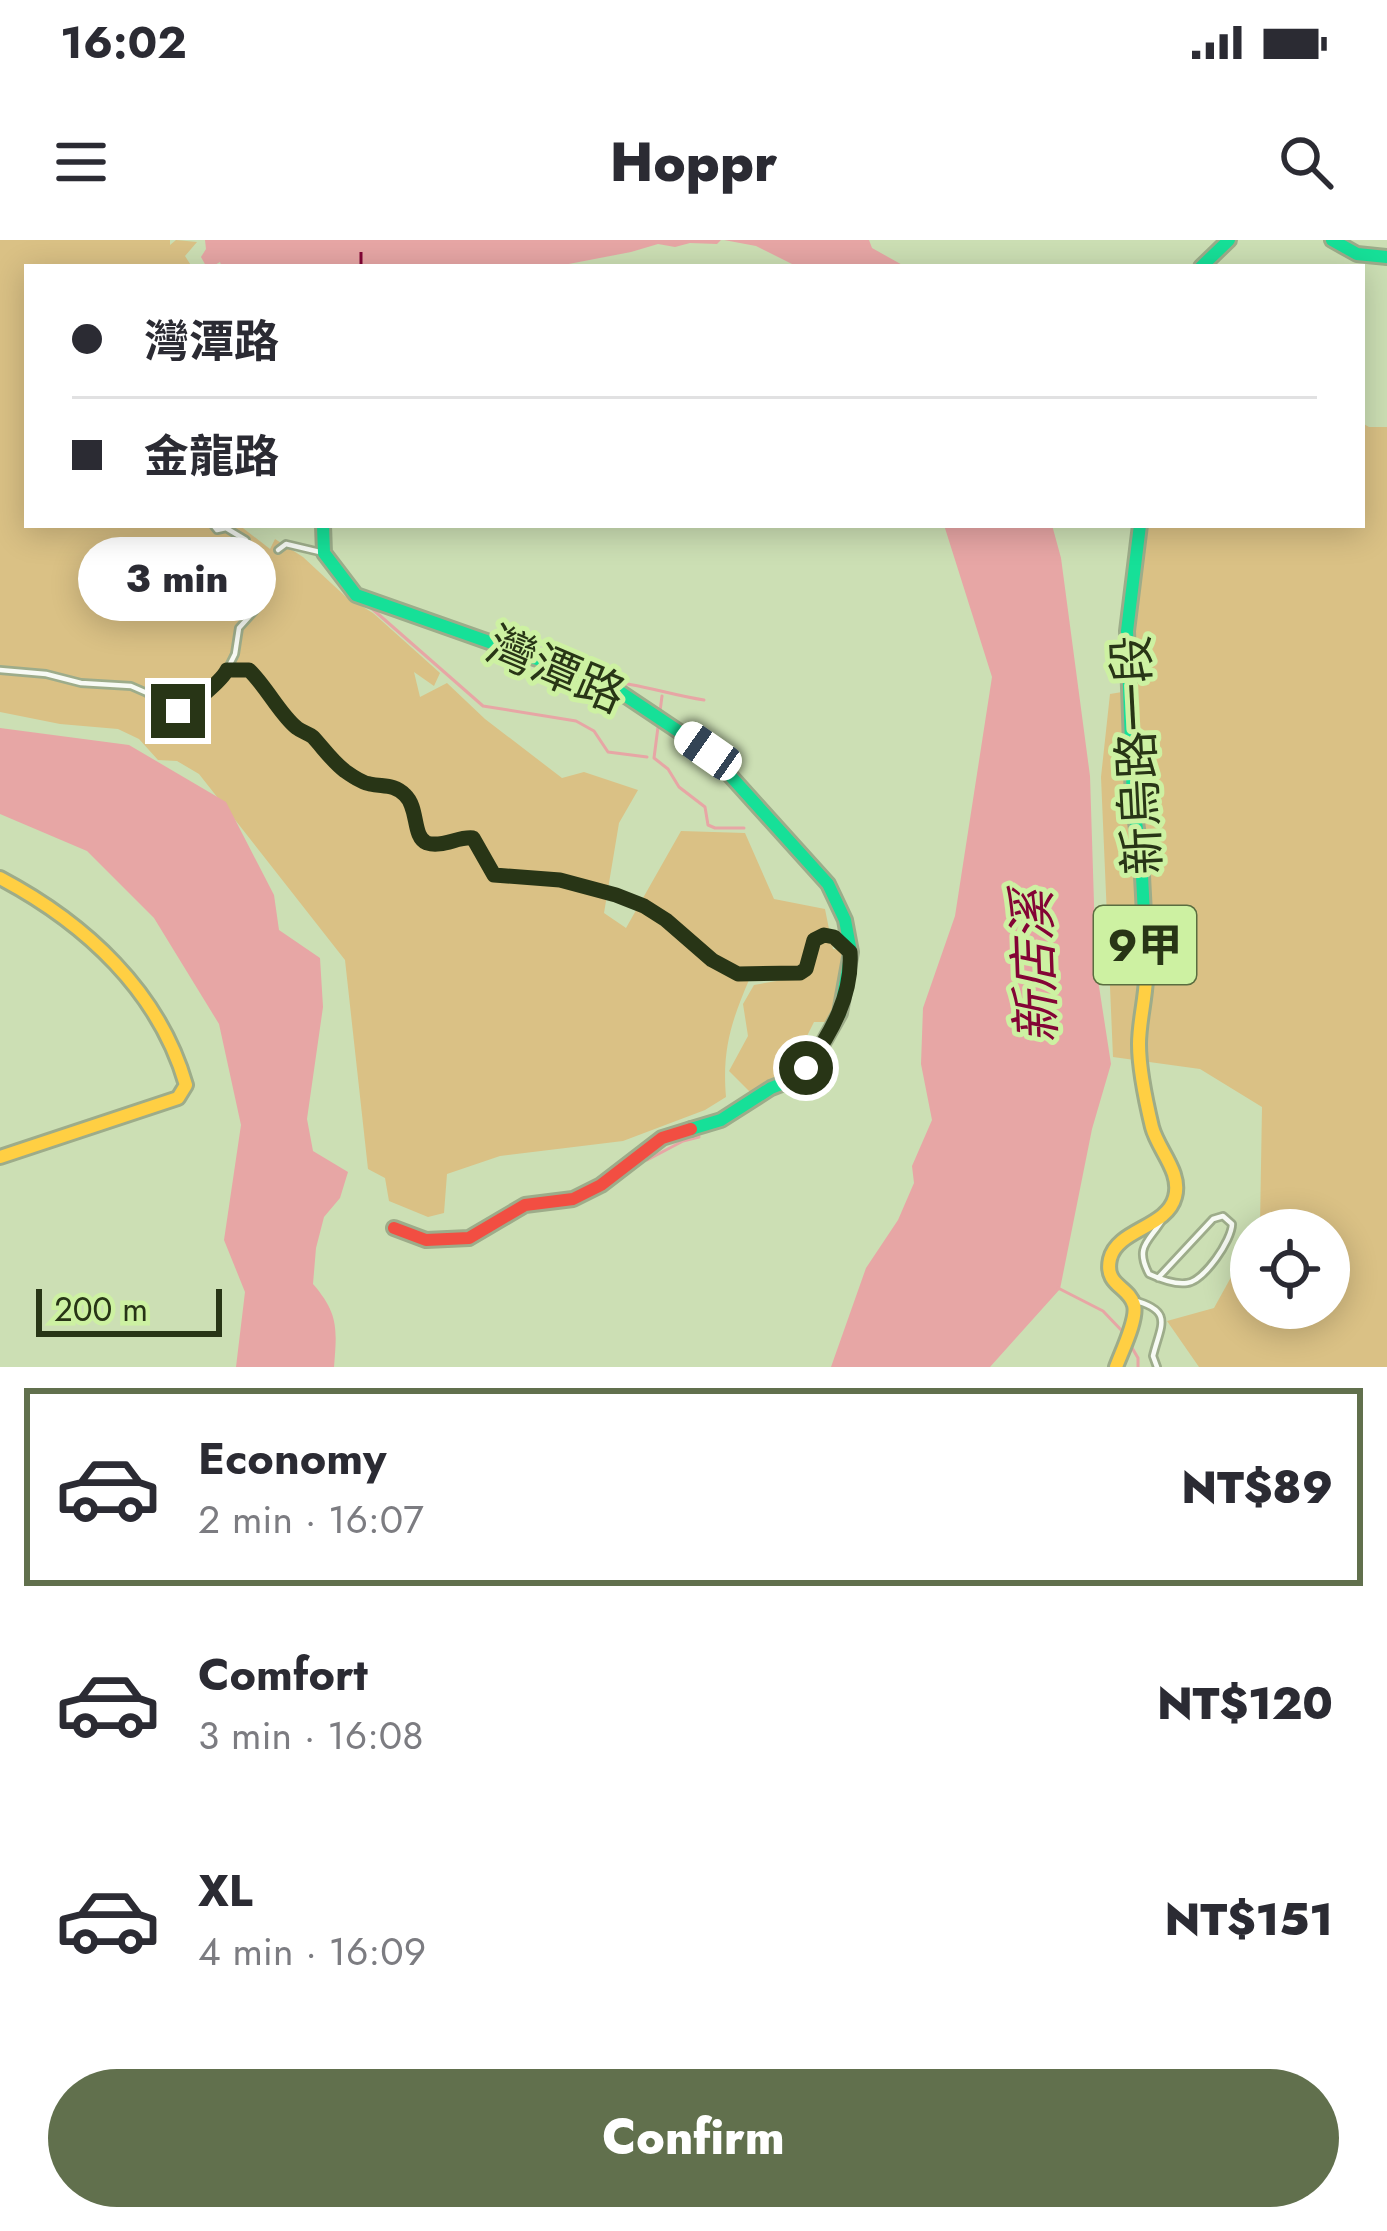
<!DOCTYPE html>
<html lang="en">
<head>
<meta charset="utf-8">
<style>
	:root { --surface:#fff; --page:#f7f7f7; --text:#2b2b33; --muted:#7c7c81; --line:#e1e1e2; --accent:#61704d }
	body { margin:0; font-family:Jost,"Noto Sans TC",sans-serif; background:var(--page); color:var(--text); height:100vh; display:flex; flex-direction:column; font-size:45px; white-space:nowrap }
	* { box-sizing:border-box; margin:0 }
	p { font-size:39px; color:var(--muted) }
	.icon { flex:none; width:66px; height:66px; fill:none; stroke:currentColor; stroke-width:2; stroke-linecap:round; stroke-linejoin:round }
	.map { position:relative; height:1127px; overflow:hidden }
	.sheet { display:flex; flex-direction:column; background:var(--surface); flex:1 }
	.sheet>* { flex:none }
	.hud { position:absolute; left:24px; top:24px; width:1341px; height:264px; border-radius:0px; box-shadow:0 6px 30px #0003; display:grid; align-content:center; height:264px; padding:0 48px; background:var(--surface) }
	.fabs { position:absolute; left:1230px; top:969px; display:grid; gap:24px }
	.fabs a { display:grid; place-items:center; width:120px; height:120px; border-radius:50%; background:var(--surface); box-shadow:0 6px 30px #0003; font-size:60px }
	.scale { position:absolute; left:36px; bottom:30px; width:186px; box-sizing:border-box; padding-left:12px; border:6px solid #283516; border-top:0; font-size:33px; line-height:42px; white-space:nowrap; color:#283516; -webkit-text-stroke:9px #cdf1a2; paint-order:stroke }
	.end { position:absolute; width:54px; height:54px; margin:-27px; border:15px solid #283516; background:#fff; box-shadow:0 0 0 6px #fff }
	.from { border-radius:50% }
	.bubble { position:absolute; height:84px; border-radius:42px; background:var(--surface); box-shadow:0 6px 30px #0003; font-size:39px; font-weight:800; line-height:84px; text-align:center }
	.car { position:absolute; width:36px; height:72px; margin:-36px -18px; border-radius:15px; box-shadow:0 0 9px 3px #0007; background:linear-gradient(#fff 24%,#345 0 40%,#fff 0 76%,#345 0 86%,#fff 0) }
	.hud b { display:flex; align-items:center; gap:42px; height:114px; font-size:45px }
	.hud b+b { border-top:3px solid var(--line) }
	.hud i { width:30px; height:30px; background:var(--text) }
	ul { padding:21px 0 0; list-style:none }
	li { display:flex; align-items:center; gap:36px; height:198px; margin:0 24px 18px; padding:0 24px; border:6px solid transparent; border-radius:0px }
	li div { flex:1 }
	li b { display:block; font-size:45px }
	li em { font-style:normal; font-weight:800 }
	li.selected { border-color:var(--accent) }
	li>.icon { width:108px; height:108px; stroke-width:1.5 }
	.button { display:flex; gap:24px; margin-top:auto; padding:24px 48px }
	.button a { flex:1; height:138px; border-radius:72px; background:var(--accent); color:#fff; font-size:48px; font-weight:800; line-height:138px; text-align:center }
	.status { display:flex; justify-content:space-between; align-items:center; height:84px; padding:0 60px; background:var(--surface); direction:ltr }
	.status svg { height:33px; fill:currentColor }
	header { display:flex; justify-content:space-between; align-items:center; height:156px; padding:0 48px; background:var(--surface); font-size:54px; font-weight:800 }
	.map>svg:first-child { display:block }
	.green { fill:#dac185 }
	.water { fill:#e7a6a5 }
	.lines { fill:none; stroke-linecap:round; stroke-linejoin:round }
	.stream { stroke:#e7a6a5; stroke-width:3 }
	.ferry { stroke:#830435; stroke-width:3; stroke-dasharray:15 12; stroke-linecap:butt }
	.street-casing { stroke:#9dac8a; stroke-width:10 }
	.fast-casing { stroke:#9dac8a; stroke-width:18 }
	.slow-casing { stroke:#9dac8a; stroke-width:18 }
	.jam-casing { stroke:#9dac8a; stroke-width:18 }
	.street { stroke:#f7faf4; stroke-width:4.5 }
	.fast { stroke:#16e098; stroke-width:12 }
	.slow { stroke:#ffcf43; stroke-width:12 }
	.jam { stroke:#f24e42; stroke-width:12 }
	.route { stroke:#283516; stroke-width:15 }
	.labels { text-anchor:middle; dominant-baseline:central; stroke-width:10; stroke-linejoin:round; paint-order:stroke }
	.shield { fill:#cdf1a2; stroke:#5a6d40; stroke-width:3 }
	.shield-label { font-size:45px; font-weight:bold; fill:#283516 }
	.street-label { font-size:48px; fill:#283516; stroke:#cdf1a2 }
	.water-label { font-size:51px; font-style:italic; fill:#830435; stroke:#cdf1a2 }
</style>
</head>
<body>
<div class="status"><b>16:02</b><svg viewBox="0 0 49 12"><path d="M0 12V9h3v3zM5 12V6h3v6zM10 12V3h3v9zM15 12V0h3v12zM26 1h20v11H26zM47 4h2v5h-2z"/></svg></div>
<header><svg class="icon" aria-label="menu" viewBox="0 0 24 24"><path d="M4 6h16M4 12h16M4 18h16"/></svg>Hoppr<svg class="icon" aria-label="search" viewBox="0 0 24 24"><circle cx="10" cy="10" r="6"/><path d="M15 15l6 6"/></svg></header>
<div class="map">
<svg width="1387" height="1127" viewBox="0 0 1387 1127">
	<rect width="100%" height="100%" fill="#ccdfb4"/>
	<g class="green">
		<path d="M0,0H170V5L176,0L197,2L185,16L192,27H27V285H239L270,309L275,299L303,317L345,356L373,373L440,433L434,446L414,432L420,457L447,443L485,479L562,538L584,532L638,550L619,583L604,673L626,688L681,591L745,593L774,659L825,669L833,709L841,710C846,727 835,766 827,782H814L785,840L752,854L729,831L748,796L743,764L754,745L806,736L810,726L794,736L749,740C731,782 722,810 726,857L705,870L623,901L500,916L447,934L444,973L428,977L389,961L385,938L368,929L345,720L199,534L177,521L158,520L139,499L118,489L60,484L0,472Z"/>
		<polygon points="1362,183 1369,187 1387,187 1387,1127 1199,1127 1167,1081 1214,1068 1251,1001 1251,1068 1329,1068 1329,990 1257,990 1260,985 1262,867 1200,829 1113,817 1101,537 1110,454 1134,450 1128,385 1137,285 1362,285"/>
	</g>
	<g class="water">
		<polygon points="205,0 721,0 717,4 690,3 675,7 658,4 631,12 553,27 222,27 220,22 211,27 206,26 201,17 206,9"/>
		<polygon points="724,0 869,0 872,8 906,27 798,27 756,6"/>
		<polygon points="944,285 1052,285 1061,318 1090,536 1096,727 1111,824 1092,889 1060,1049 990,1127 831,1127 866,1028 898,980 914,943 912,926 932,880 921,824 923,768 955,676 992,437"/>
		<path d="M0,488L129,505L226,562L274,655L279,690L320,718L323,767L307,879L313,911L348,932L340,958L324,977L316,1008L313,1044C339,1074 337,1089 334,1127H236L245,1052L224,1000L241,885L219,784L154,678L87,611L0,574Z"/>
	</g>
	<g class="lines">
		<g class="stream">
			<polyline points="317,285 320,306"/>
			<polyline points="363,352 525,411"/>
			<polyline points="361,359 483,466 576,481 594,491 608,512 647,517"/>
			<path d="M607,441C640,444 671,455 704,460"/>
			<polyline points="662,456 654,518 668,529 679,547 705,567 708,585 715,588 744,588"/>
			<polyline points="645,916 647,920 683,901 699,897 697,890"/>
			<polyline points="1058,1048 1103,1071 1124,1093"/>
			<polyline points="1128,1101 1138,1118 1138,1127"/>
		</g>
		<polyline class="ferry" points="361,27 361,0"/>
		<defs>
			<g id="street">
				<polyline points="278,310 286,304 324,313"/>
				<path d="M0,430L46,434L81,443L131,446L147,453L164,468L185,471L207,449L222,440L235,414L239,388L257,368L254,359L232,346C232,329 249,316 246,300L226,288L217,290L213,285"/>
				<path d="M227,430H249L262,443L296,488L310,494L330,519L368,544L386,545L401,550L413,564L420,598C437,611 455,596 473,598L495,635L560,640L617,655L644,666L666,680L712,720L738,733L754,735L800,733L806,729L815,700L823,695L834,697L848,709"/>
				<path d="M1158,1038L1213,979L1223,976L1232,984C1232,1000 1204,1041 1187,1043C1175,1045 1160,1039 1149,1034C1133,1004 1152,1001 1165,975"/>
				<path d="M1133,1060C1175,1071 1160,1086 1153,1116L1157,1127"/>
			</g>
			<g id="fast">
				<polyline points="1332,0 1357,14 1387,17"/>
				<polyline points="1201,27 1229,0"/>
				<polyline points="323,285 324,313 356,355 608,444 708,511 828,644 845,680 851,712 840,773 818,812 794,839 771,848 721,880 691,889"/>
				<polyline points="1140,285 1127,391 1133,561 1141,617 1145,693"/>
			</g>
			<g id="slow">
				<path d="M0,638C85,683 159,751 186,845L178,858L0,917"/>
				<path d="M1116,1127C1121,1113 1138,1079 1134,1065C1129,1046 1104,1046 1110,1019C1117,989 1167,988 1175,957C1182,932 1158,910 1152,887C1146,862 1139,830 1139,804C1139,783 1145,761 1146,739C1147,724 1145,708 1145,693"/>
			</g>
			<polyline id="jam" points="394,988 426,1000 469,998 525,965 573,959 601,945 662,898 691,889"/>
		</defs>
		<use href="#street" class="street-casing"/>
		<use href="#fast" class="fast-casing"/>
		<use href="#slow" class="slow-casing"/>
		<use href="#jam" class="jam-casing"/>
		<use href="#street" class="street"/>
		<use href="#fast" class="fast"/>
		<use href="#slow" class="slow"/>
		<use href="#jam" class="jam"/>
	</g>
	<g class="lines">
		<path class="route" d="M178,471C189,469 222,440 227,430H249C266,446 281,476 297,488C302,492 308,493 313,497C324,509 332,521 345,531C352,536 362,543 370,544C384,547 394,544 405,555C419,568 412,597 427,603C442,608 459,596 473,598L494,635L560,640L616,655L644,666L666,680L712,720L738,734L800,733L806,729L814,700L824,695L834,697L850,712C853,755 831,794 806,828"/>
	</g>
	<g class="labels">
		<rect class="shield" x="1094" y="666" width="102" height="78" rx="9"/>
		<g class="shield-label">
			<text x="1145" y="705">9甲</text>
		</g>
		<g class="street-label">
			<text transform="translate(556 430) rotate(23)">灣潭路</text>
			<text transform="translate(1137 515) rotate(-93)">新烏路一段</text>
		</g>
		<g class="water-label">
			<text transform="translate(1034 727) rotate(-92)">新店溪</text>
		</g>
	</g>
</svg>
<div class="fabs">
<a><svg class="icon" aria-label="locate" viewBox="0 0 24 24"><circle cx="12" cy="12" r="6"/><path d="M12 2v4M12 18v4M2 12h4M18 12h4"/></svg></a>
</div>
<div class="scale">200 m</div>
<i class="end from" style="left:806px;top:828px"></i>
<i class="end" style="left:178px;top:471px"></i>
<div class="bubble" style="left:78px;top:297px;width:198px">3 min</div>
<i class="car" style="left:708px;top:511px;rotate:305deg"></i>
<div class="hud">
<b><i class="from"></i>灣潭路</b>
<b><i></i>金龍路</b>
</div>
</div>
<section class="sheet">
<ul>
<li class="selected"><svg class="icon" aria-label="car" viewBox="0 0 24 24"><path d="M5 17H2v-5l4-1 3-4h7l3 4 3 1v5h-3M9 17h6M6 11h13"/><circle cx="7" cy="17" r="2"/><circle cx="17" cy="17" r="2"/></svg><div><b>Economy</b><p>2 min · 16:07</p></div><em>NT$89</em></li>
<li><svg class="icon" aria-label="car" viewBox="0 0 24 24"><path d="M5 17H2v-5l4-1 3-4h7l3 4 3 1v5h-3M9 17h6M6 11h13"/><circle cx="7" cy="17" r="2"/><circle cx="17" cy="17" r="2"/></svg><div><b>Comfort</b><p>3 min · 16:08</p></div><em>NT$120</em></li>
<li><svg class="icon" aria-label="car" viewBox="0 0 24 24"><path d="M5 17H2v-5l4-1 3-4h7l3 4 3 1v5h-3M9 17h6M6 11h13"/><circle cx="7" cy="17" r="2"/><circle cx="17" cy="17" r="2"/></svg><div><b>XL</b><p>4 min · 16:09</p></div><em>NT$151</em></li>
</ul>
<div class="button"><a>Confirm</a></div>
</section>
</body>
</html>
